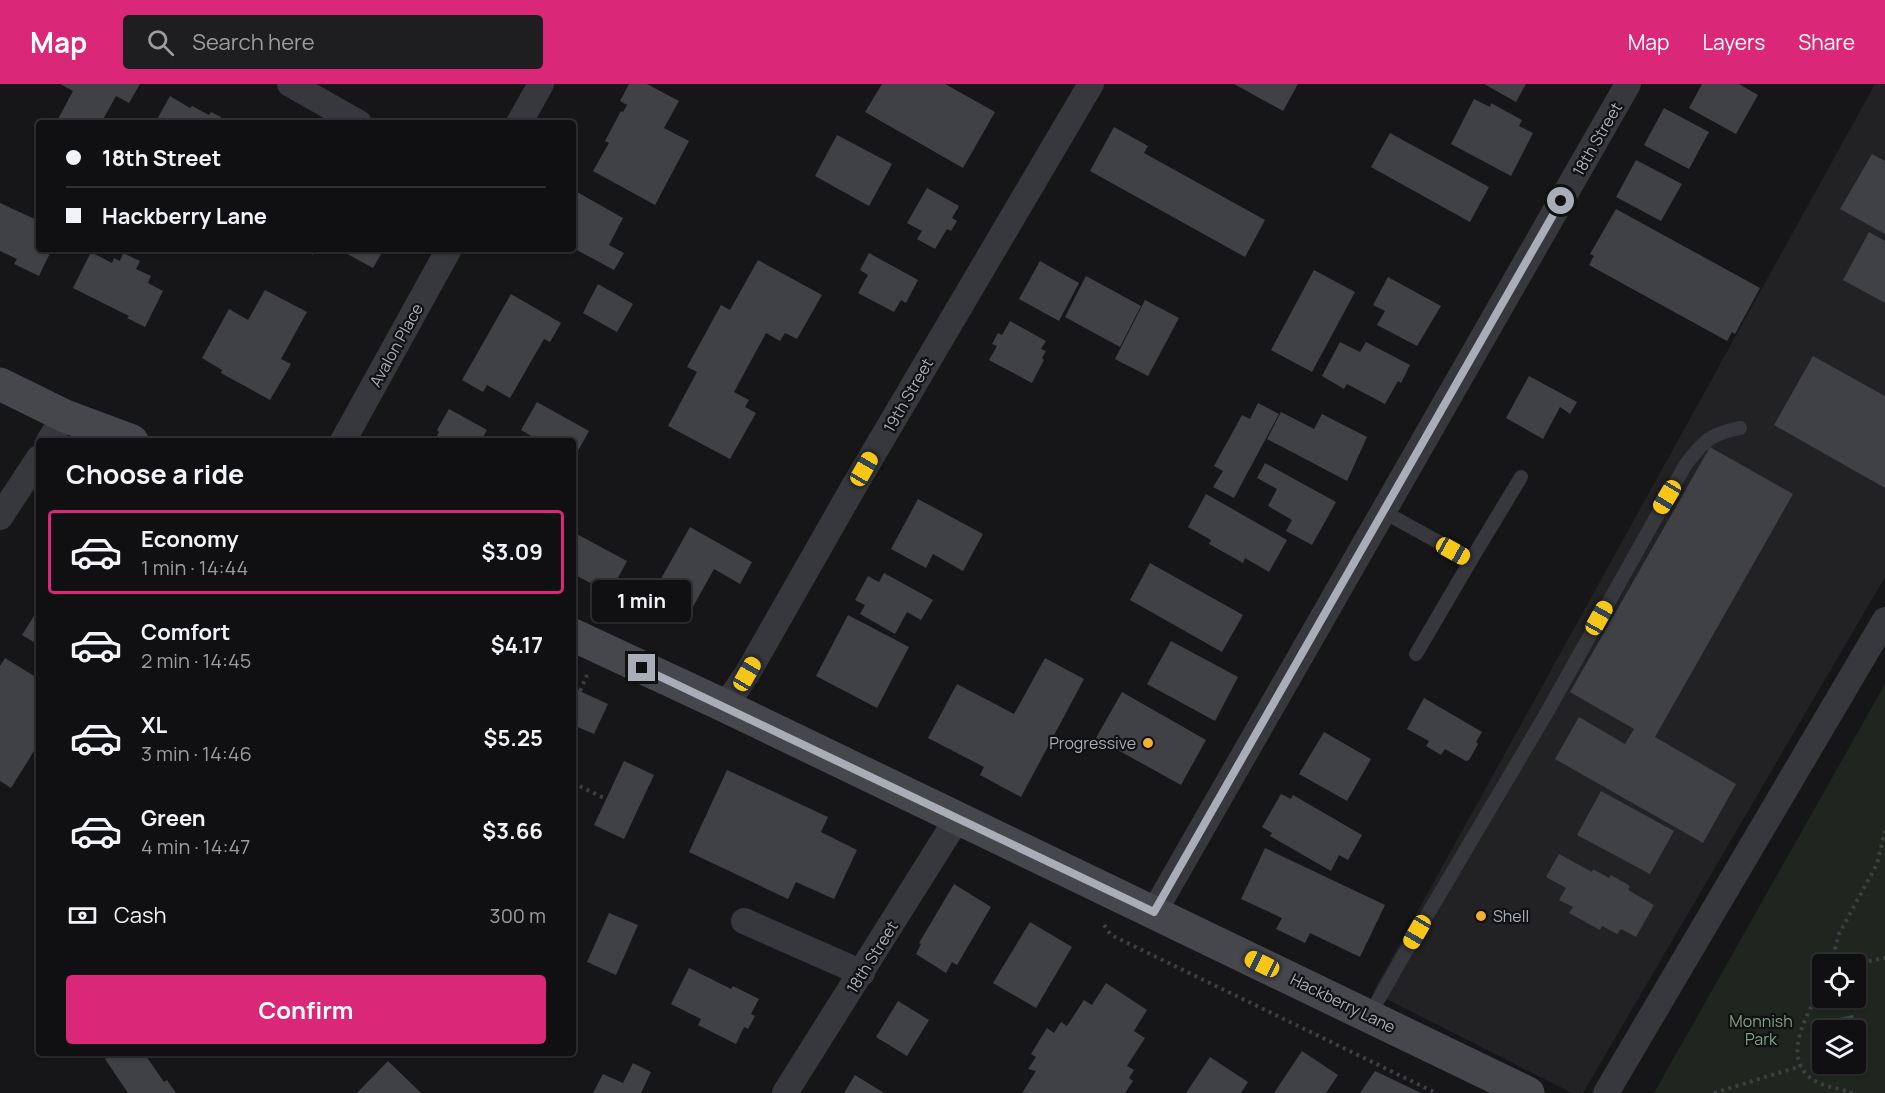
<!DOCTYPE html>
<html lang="en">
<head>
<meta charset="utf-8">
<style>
	:root { --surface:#101012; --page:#1e1e20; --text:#f1f3f6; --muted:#9c9d9f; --line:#303032; --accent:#db2777 }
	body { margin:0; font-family:Manrope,sans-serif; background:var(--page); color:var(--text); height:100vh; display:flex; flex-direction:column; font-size:22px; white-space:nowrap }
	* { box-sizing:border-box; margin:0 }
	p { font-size:20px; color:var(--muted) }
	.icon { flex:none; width:33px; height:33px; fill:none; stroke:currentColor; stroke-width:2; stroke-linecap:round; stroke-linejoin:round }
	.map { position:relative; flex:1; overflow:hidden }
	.side { position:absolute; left:36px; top:354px; width:540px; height:618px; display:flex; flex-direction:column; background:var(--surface); border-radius:6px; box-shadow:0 2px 4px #0004,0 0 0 2px var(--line) }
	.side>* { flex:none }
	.banner { position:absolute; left:36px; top:36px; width:540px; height:132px; border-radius:6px; box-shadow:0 2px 4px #0004,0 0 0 2px var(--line); display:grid; align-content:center; height:132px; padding:0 30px; background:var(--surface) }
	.fabs { position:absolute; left:1812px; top:870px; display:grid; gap:12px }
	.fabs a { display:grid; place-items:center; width:54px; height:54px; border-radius:6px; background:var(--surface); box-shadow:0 2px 4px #0004,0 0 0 2px var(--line); font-size:30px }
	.end { position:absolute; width:27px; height:27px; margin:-14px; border:8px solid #a8adb8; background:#111; box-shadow:0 0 0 3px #111 }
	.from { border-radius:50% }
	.bubble { position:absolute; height:42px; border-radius:6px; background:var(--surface); box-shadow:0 2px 4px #0004,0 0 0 2px var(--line); font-size:20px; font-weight:700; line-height:42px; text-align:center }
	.car { position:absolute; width:18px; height:36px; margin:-18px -9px; border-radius:8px; box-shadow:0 0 4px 2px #0007; background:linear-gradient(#f5c518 24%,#345 0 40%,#f5c518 0 76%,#345 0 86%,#f5c518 0) }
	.banner b { display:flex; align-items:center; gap:21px; height:57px; font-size:22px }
	.banner b+b { border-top:2px solid var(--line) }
	.banner i { width:15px; height:15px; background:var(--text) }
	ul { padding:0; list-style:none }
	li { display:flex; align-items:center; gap:18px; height:84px; margin:0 12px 9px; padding:0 18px; border:3px solid transparent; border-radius:6px }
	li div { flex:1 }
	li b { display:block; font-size:22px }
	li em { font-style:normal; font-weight:700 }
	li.selected { border-color:var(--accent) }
	li>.icon { width:54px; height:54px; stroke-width:1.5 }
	h2 { padding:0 30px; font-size:27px; line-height:72px }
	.pay { display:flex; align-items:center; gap:15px; height:66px; padding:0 30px; font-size:22px }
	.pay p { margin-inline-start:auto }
	.primary-button { display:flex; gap:12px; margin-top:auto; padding:12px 30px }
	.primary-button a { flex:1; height:69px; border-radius:6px; background:var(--accent); color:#fff; font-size:24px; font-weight:700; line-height:69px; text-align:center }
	header { display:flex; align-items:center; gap:36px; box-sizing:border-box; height:84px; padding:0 30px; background:var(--accent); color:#fff }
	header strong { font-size:28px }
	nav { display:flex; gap:33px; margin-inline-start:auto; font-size:21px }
	.search { width:420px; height:54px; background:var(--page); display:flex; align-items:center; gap:15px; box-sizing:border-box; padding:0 21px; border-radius:6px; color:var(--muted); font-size:22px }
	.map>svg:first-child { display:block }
	.built { fill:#222225 }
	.green { fill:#1e261f; fill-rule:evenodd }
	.building { fill:#404145 }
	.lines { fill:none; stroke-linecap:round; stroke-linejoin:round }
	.path { stroke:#3d3f44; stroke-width:4; stroke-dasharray:3 4.5; stroke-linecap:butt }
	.service { stroke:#37383d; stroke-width:14 }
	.minor { stroke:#37383d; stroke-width:26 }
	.secondary { stroke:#45474d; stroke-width:33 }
	.route { stroke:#a8adb8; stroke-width:8 }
	.poi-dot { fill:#f2b134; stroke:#111113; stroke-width:2 }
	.labels { text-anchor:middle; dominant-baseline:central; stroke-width:4.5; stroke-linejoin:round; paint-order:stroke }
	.street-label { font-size:16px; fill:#a8adb8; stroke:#111113 }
	.poi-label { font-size:16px; fill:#a8adb8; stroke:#111113; text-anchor:end }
	.park-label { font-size:16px; fill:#7fa381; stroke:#111113 }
</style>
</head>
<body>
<header>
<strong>Map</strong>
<div class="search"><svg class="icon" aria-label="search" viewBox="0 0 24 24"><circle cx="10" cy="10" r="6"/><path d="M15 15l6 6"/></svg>Search here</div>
<nav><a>Map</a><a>Layers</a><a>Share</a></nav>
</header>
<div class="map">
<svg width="1885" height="1009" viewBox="0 0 1885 1009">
	<rect width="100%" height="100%" fill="#161618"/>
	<polygon class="built" points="1875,0 1885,0 1885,493 1583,1009 1572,1009 1373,908"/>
	<path class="green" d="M1885,600V1009H1654ZM1822,880H1856V914H1822ZM1822,946H1856V980H1822Z"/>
	<g class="building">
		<polygon points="60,0 140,0 129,19 116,12 101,39 56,39 73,7"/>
		<polygon points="629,0 647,0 679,17 664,44 689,57 655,121 593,87 609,59 605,57 621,27 623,28 627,21 620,17"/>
		<polygon points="882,0 945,0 995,28 963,84 865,28"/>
		<polygon points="1234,0 1298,0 1283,27"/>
		<polygon points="1484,0 1526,0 1516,18"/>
		<polygon points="1702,0 1739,0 1758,11 1736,50 1689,24"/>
		<polygon points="170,12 190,24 192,22 209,31 211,28 221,33 218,39 155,39"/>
		<polygon points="1474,15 1490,23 1491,19 1522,36 1519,42 1533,49 1511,92 1451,60"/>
		<polygon points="1664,24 1709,48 1689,85 1644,61"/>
		<polygon points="1114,43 1148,62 1144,69 1265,136 1245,173 1090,87"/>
		<polygon points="1390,49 1489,103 1470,138 1371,83"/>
		<polygon points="837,51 892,80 869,122 815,92"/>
		<polygon points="1872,70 1885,77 1885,150 1840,125"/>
		<polygon points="1636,76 1682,100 1661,137 1616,113"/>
		<polygon points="927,104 959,122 952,134 957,137 951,147 947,145 935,165 917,155 922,147 907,139"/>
		<polygon points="577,108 623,134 609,161 624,169 614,186 573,164 573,115"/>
		<polygon points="0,119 39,137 39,165 52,165 39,192 14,180 17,175 0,167"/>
		<polygon points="1616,125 1760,204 1735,250 1732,248 1727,257 1589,181 1594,172 1590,170"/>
		<polygon points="1869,148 1885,157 1885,219 1843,196"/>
		<polygon points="302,165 316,165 313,171"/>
		<polygon points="338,165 384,165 373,184"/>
		<polygon points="91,168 112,179 114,174 120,177 123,169 140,177 136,185 151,192 148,199 163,207 145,243 127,234 129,232 73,204"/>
		<polygon points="869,169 918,196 906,219 901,216 894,228 858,209 868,191 860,186"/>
		<polygon points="758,176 822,211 797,255 785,249 780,257 766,249 734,308 749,316 745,323 756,329 730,375 668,342 697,288 687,283 721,221 730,226"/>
		<polygon points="1040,177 1079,199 1059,237 1019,215"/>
		<polygon points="1314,186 1355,208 1312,288 1271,266"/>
		<polygon points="1086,192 1141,222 1120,263 1065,233"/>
		<polygon points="1388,193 1441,222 1417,262 1377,241 1385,227 1373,221"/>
		<polygon points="598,200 633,220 617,248 583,229"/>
		<polygon points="265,206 307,228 281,275 291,280 270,316 221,289 222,286 202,274 229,225 248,236"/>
		<polygon points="511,210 561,239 550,258 544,255 510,314 487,301 483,308 462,296"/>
		<polygon points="1145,216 1179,234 1148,292 1115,275"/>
		<polygon points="1010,237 1046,257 1041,265 1046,267 1042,274 1044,276 1032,299 989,276 997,262 992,260 998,249 1002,251"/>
		<polygon points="1340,258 1360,268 1366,258 1410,281 1401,299 1398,297 1385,320 1347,300 1344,305 1322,292"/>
		<polygon points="1813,272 1885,312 1885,404 1774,341"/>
		<polygon points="1529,292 1577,318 1570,330 1560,323 1543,355 1506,334"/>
		<polygon points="537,318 589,347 573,376 573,357 540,357 521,346"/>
		<polygon points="1258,319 1279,330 1234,414 1213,403 1223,387 1214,382 1242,331 1250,335"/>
		<polygon points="449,325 487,346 481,357 434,357 439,348 437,346"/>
		<polygon points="1281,328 1314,345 1322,330 1367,353 1347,397 1267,355"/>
		<polygon points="1710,363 1793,410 1655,653 1736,700 1703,759 1555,675 1579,633 1625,660 1634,645 1570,608"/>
		<polygon points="1265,379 1336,418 1312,461 1286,447 1292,436 1268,422 1277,405 1257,394"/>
		<polygon points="1206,410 1287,456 1269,488 1245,474 1243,479 1209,460 1211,456 1188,443"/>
		<polygon points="918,415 983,450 963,487 933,470 926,484 891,465"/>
		<polygon points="690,443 752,478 740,500 714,485 684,539 648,518"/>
		<polygon points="573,448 627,477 610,509 573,490"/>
		<polygon points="1150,479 1243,531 1222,568 1130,516"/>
		<polygon points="884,489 933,516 921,536 907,528 895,550 860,530 865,521 855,516 868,492 879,498"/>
		<polygon points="39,524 39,561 22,551"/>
		<polygon points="848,531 909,563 877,624 816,592"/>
		<polygon points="1171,557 1238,593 1215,637 1147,600"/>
		<polygon points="5,574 39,595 39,659 11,704 0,697 0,582"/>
		<polygon points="1045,574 1084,595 1021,713 980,691 984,683 928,654 957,600 1014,630"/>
		<polygon points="573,604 608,620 594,650 573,641"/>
		<polygon points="1122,608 1206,656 1181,701 1096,654"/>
		<polygon points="1424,614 1482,648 1476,658 1478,660 1469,676 1466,677 1445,665 1441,671 1426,662 1429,657 1407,645"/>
		<polygon points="1324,648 1371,675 1347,717 1299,690"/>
		<polygon points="624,677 654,691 624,755 594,741"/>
		<polygon points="727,686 828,733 821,748 857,766 834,815 796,798 788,815 689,768"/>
		<polygon points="1601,707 1674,747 1650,790 1577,751"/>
		<polygon points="1281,710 1291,715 1293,711 1362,751 1348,776 1339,771 1331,787 1270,752 1272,749 1262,743"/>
		<polygon points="1265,764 1385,821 1360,873 1310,849 1305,859 1276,845 1282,834 1241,815"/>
		<polygon points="1559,770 1592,788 1593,785 1609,794 1611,791 1630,802 1628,806 1654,821 1636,853 1621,845 1617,850 1602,842 1600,846 1569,829 1573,823 1559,816 1566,804 1546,793"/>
		<polygon points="954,800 991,823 957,881 952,878 946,889 916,870 921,860 919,859"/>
		<polygon points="609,829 638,841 616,891 587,878"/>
		<polygon points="1030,838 1072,863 1036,924 993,899"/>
		<polygon points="689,884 731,905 733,902 759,915 751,930 755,932 748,945 744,943 736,960 698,941 701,935 671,920"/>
		<polygon points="1106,899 1147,926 1134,947 1145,954 1127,982 1134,986 1129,994 1133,997 1125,1009 1022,1009 1036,987 1028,985 1036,973 1031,970 1047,944 1054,949 1061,938 1067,942 1084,916 1092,921"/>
		<polygon points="898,917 929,936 907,972 876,953"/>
		<polygon points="1853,931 1856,946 1822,946 1822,975 1819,976 1811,940"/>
		<polygon points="1856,947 1861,967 1856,968"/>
		<polygon points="1302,967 1338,991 1326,1009 1274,1009"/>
		<polygon points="114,969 144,969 164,998 167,996 176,1009 128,1009 105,975"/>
		<polygon points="1210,973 1248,998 1241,1009 1186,1009"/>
		<polygon points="388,977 421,1009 357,1009"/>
		<polygon points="633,979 651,988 641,1009 593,1009 603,990 623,999"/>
		<polygon points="1375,987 1421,1009 1360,1009"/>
		<polygon points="855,991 884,1009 844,1009"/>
	</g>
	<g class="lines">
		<g class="path">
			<polyline points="580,607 587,591"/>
			<polyline points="573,699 606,715"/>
			<polyline points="1104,841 1111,851 1436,1009"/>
			<polyline points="1831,880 1839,850 1877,780 1885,747"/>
			<polyline points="1854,880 1885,874"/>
			<path d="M1822,903C1809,927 1780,973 1812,995C1823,1003 1840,1004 1852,1009"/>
			<polyline points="1714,1009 1801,982"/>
		</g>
		<g class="service">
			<polyline points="1384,428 1471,476 1416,570"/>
			<polyline points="1471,476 1521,393"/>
			<path d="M1369,932L1406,867L1546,630L1686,380C1705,356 1710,350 1740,344"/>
		</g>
		<g class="minor">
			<polyline points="290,0 359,39"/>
			<polyline points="519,39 541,0"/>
			<polyline points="49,357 65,332"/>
			<polyline points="343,357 449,165"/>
			<polyline points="0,433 39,374"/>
			<polyline points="725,622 747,590 853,404 1091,0"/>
			<polyline points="1154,828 1628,0"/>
			<polyline points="744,837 862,889"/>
			<polyline points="785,1009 957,735"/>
			<polyline points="1606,1009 1885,536"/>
		</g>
		<g class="secondary">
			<polyline points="0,300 65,332 132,357"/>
			<polyline points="573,551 725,622 1528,1009"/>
		</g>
	</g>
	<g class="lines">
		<polyline class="route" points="642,584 1154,828 1561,117"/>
	</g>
	<g class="poi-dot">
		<circle cx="1148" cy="659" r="6"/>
		<circle cx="1481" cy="832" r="6"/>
	</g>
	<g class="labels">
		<g class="street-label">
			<text transform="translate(1597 55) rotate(-60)">18th Street</text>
			<text transform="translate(396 261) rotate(-61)">Avalon Place</text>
			<text transform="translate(908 311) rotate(-60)">19th Street</text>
			<text transform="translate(872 873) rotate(-58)">18th Street</text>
			<text transform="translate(1343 919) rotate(26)">Hackberry Lane</text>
		</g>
		<g class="poi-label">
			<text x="1136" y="659">Progressive</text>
			<text x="1493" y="832" text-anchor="start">Shell</text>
		</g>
		<g class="park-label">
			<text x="1761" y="937">Monnish<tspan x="1761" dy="18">Park</tspan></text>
		</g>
	</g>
</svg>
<div class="fabs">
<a><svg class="icon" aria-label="locate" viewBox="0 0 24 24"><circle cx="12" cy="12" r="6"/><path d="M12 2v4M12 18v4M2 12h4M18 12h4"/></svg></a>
<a><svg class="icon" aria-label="layers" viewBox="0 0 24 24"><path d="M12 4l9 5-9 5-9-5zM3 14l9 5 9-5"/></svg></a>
</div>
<i class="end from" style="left:1561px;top:117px"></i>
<i class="end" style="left:642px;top:584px"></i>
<div class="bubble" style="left:592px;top:496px;width:99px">1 min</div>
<i class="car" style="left:864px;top:385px;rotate:30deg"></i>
<i class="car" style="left:1667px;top:413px;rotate:211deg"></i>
<i class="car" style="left:1453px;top:467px;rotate:119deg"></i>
<i class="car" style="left:1599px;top:534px;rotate:29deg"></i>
<i class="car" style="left:747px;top:590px;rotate:30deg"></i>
<i class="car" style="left:1417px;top:848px;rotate:210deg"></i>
<i class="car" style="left:1262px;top:880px;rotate:296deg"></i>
<div class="banner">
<b><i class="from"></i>18th Street</b>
<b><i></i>Hackberry Lane</b>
</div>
<section class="side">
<h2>Choose a ride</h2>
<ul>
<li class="selected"><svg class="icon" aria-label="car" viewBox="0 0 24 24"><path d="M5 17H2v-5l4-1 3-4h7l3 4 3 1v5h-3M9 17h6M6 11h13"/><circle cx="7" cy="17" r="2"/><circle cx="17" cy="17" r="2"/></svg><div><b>Economy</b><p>1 min · 14:44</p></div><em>$3.09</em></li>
<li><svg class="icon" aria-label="car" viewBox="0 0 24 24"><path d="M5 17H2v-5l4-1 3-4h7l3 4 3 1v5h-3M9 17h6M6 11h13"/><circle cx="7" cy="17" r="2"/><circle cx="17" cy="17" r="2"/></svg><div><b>Comfort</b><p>2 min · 14:45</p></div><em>$4.17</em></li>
<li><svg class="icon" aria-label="car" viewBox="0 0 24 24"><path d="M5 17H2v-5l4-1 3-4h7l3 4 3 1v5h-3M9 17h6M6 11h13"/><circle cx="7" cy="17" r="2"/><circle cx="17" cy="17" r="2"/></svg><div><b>XL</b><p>3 min · 14:46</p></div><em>$5.25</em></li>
<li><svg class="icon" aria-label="car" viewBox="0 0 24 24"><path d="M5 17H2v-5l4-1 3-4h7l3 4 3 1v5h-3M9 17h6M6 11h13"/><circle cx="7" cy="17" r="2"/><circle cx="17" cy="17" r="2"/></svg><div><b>Green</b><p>4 min · 14:47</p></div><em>$3.66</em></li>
</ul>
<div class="pay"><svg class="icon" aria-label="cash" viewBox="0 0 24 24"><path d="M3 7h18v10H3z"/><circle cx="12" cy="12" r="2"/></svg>Cash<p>300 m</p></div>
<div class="primary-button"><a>Confirm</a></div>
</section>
</div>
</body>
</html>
